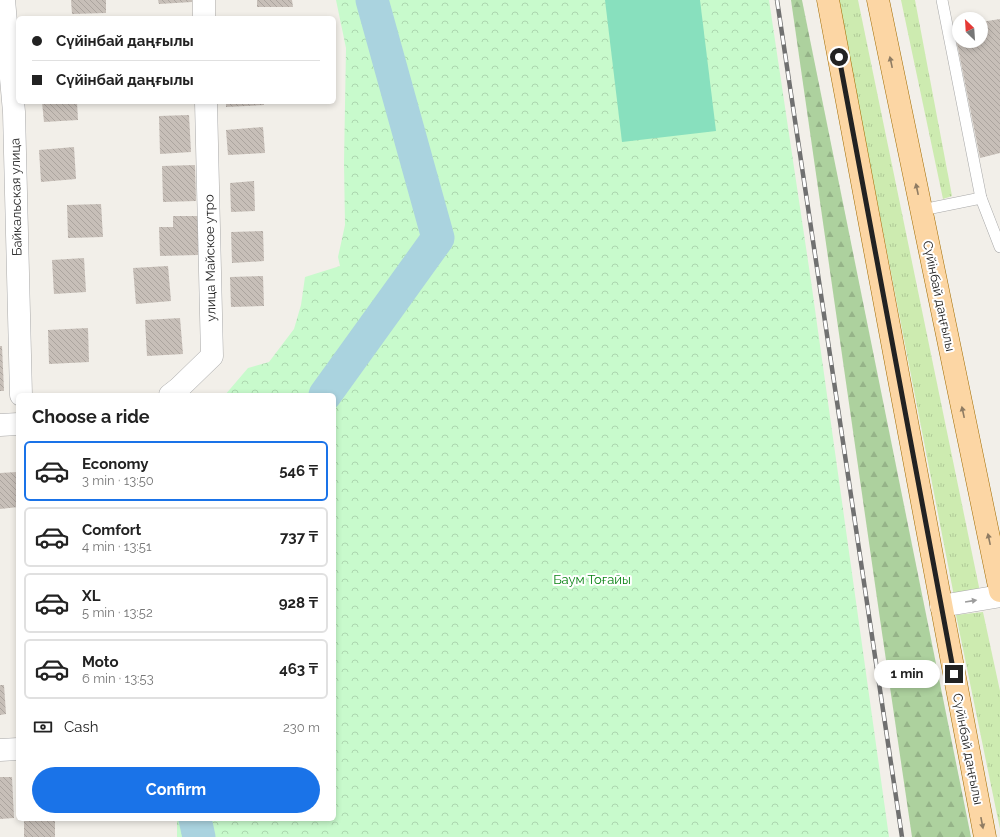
<!DOCTYPE html>
<html lang="en">
<head>
<meta charset="utf-8">
<style>
	:root { --surface:#fff; --page:#f6f6f6; --text:#222; --muted:#767676; --line:#e0e0e0; --accent:#1a73e8 }
	body { margin:0; font-family:Raleway,sans-serif; background:var(--page); color:var(--text); height:100vh; display:flex; flex-direction:column; font-size:15px; white-space:nowrap }
	* { box-sizing:border-box; margin:0 }
	p { font-size:13px; color:var(--muted) }
	.icon { flex:none; width:22px; height:22px; fill:none; stroke:currentColor; stroke-width:2; stroke-linecap:round; stroke-linejoin:round }
	.map { position:relative; flex:1; overflow:hidden }
	.sheet { position:absolute; left:16px; top:393px; width:320px; height:428px; display:flex; flex-direction:column; background:var(--surface); border-radius:6px; box-shadow:0 2px 6px #0003 }
	.sheet>* { flex:none }
	.top-card { position:absolute; left:16px; top:16px; width:320px; height:88px; border-radius:6px; box-shadow:0 2px 6px #0003; display:grid; align-content:center; height:88px; padding:0 16px; background:var(--surface) }
	.needle { width:26px; rotate:335deg }
	.fabs { position:absolute; left:952px; top:12px; display:grid; gap:8px }
	.fabs a { display:grid; place-items:center; width:36px; height:36px; border-radius:50%; background:var(--surface); box-shadow:0 2px 6px #0003; font-size:20px }
	.end { position:absolute; width:18px; height:18px; margin:-9px; border:5px solid #222; background:#fff; box-shadow:0 0 0 2px #fff }
	.from { border-radius:50% }
	.bubble { position:absolute; height:28px; border-radius:14px; background:var(--surface); box-shadow:0 2px 6px #0003; font-size:13px; font-weight:700; line-height:28px; text-align:center }
	.top-card b { display:flex; align-items:center; gap:14px; height:38px; font-size:15px }
	.top-card b+b { border-top:1px solid var(--line) }
	.top-card i { width:10px; height:10px; background:var(--text) }
	ul { padding:0; list-style:none }
	li { display:flex; align-items:center; gap:12px; height:60px; margin:0 8px 6px; padding:0 8px; border:2px solid var(--line); border-radius:6px }
	li div { flex:1 }
	li b { display:block; font-size:15px }
	li em { font-style:normal; font-weight:700 }
	li.selected { border-color:var(--accent) }
	li>.icon { width:36px; height:36px; stroke-width:1.5 }
	h2 { padding:0 16px; font-size:18px; line-height:48px }
	.pay { display:flex; align-items:center; gap:10px; height:44px; padding:0 16px; font-size:15px }
	.pay p { margin-inline-start:auto }
	.cta { display:flex; gap:8px; margin-top:auto; padding:8px 16px }
	.cta a { flex:1; height:46px; border-radius:24px; background:var(--accent); color:#fff; font-size:16px; font-weight:700; line-height:46px; text-align:center }
	.map>svg:first-child { display:block }
	.grass { fill:url(#grass-tufts) }
	.forest { fill:url(#forest-firs) }
	.park { fill:url(#park-crowns) }
	.pitch { fill:#88e0be }
	.lines { fill:none; stroke-linecap:round; stroke-linejoin:round }
	.river { stroke:#aad3df; stroke-width:33 }
	.building { fill:url(#building-back-hatch) }
	.lane-casing { stroke:#a9a9a9; stroke-width:12 }
	.street-casing { stroke:#a9a9a9; stroke-width:23 }
	.primary-casing { stroke:#a06b00; stroke-width:23 }
	.lane { stroke:#fff; stroke-width:11 }
	.street { stroke:#fff; stroke-width:22 }
	.primary { stroke:#fcd6a4; stroke-width:22 }
	.rail-casing { stroke:#707070; stroke-width:4.5 }
	.rail { stroke:#fff; stroke-width:3; stroke-dasharray:9; stroke-linecap:butt }
	.oneway { fill:#8f7c63 }
	.oneway2 { fill:#9c9c9c }
	.route { stroke:#222; stroke-width:5 }
	.labels { text-anchor:middle; dominant-baseline:central; stroke-width:4; stroke-linejoin:round; paint-order:stroke }
	.street-label { font-size:13px; fill:#222; stroke:#fff }
	.park-label { font-size:13px; fill:#0c8416; stroke:#fff }
</style>
</head>
<body>
<div class="map">
<svg width="1000" height="837" viewBox="0 0 1000 837">
	<defs>
		<pattern id="grass-tufts" width="24" height="20" patternUnits="userSpaceOnUse"><rect width="24" height="20" fill="#cdebb0"/><path d="M3 7l-1-3M5 7V3M7 7l1-3M15 17l-1-3M17 17v-4M19 17l1-3" fill="none" stroke="#b0c997"/></pattern>
		<pattern id="forest-firs" width="22" height="20" patternUnits="userSpaceOnUse"><rect width="22" height="20" fill="#add19e"/><path d="M5 1l3.5 6h-7zM16 11l3.5 6h-7z" fill="#95b388"/></pattern>
		<pattern id="park-crowns" width="20" height="18" patternUnits="userSpaceOnUse"><rect width="20" height="18" fill="#c8facc"/><path d="M2 6a3 3 0 1 1 6 0M12 15a3 3 0 1 1 6 0" fill="none" stroke="#acd6af"/></pattern>
		<pattern id="building-back-hatch" width="6" height="6" patternUnits="userSpaceOnUse"><rect width="6" height="6" fill="#c7bfb8"/><path d="M-1 5l2 2M0 0l6 6M5-1l2 2" fill="none" stroke="#aba49e"/></pattern>
	</defs>
	<rect width="100%" height="100%" fill="#f2efe9"/>
	<g class="grass">
		<polygon points="838,0 858,0 980,592 954,596"/>
		<polygon points="901,0 915,0 952,196 943,199"/>
		<polygon points="983,612 1000,691 1000,829 956,615"/>
	</g>
	<polygon class="forest" points="791,0 802,0 971,837 912,837 881,626"/>
	<polygon class="park" points="336,0 769,0 811,281 889,837 177,837 177,819 334,819 334,395 225,395 248,368 269,362 294,329 301,305 305,277 340,266 338,257 345,225 344,163 346,48"/>
	<polygon class="pitch" points="605,0 700,0 716,131 622,142"/>
	<g class="lines">
		<g class="river">
			<polyline points="325,395 438,238 372,0"/>
			<polyline points="195,819 199,837"/>
		</g>
	</g>
	<g class="building">
		<polygon points="71,0 106,0 106,13 72,14"/>
		<polygon points="158,0 192,0 192,2 159,4"/>
		<polygon points="257,0 292,0 293,7 257,7"/>
		<polygon points="1000,19 1000,153 980,158 954,28 959,27 959,41 981,41 981,22"/>
		<polygon points="42,102 77,102 78,120 44,122"/>
		<polygon points="226,102 264,102 264,105 226,107"/>
		<polygon points="189,115 191,152 160,154 159,116"/>
		<polygon points="263,127 265,153 228,155 226,130"/>
		<polygon points="74,147 76,179 41,182 39,150"/>
		<polygon points="195,165 196,201 163,202 162,166"/>
		<polygon points="254,181 255,211 231,212 230,183"/>
		<polygon points="101,204 103,237 68,238 67,205"/>
		<polygon points="173,216 201,216 200,244 198,244 198,255 160,256 159,227 173,227"/>
		<polygon points="263,231 264,261 232,263 231,232"/>
		<polygon points="84,258 86,292 54,294 52,260"/>
		<polygon points="168,266 171,301 136,304 133,268"/>
		<polygon points="263,276 264,306 231,307 230,277"/>
		<polygon points="180,318 183,354 147,356 145,320"/>
		<polygon points="88,328 89,362 49,364 48,330"/>
		<polygon points="0,346 2,346 4,391 0,391"/>
		<polygon points="17,472 18,507 0,509 0,473"/>
		<polygon points="16,676 18,676 18,696 17,696"/>
		<polygon points="0,685 4,685 6,714 0,715"/>
		<polygon points="0,777 12,777 14,818 0,819"/>
		<rect x="24" y="819" width="31" height="18"/>
	</g>
	<g class="lines">
		<defs>
			<g id="lane">
				<polyline points="942,0 981,198"/>
				<polyline points="922,210 981,198 1000,247"/>
			</g>
			<g id="street">
				<polyline points="4,0 14,112 21,395"/>
				<polyline points="204,0 204,18"/>
				<polyline points="170,395 179,388 212,356 206,102"/>
				<polyline points="0,425 18,424"/>
				<polyline points="941,606 1000,596"/>
				<polyline points="0,750 18,749"/>
			</g>
			<g id="primary">
				<polyline points="828,0 943,614 985,837"/>
				<polyline points="878,0 1000,591"/>
			</g>
		</defs>
		<use href="#lane" class="lane-casing"/>
		<use href="#street" class="street-casing"/>
		<use href="#primary" class="primary-casing"/>
		<use href="#lane" class="lane"/>
		<use href="#street" class="street"/>
		<use href="#primary" class="primary"/>
		<defs>
			<polyline id="rail" points="777,0 902,837"/>
		</defs>
		<use href="#rail" class="rail-casing"/>
		<use href="#rail" class="rail"/>
	</g>
	<defs><path id="oneway-solid" d="M-6-.8H1V-3.2L6.5 0L1 3.2V.8H-6Z"/></defs>
	<g class="oneway">
		<use href="#oneway-solid" transform="translate(891 62) rotate(-102)"/>
		<use href="#oneway-solid" transform="translate(917 189) rotate(-102)"/>
		<use href="#oneway-solid" transform="translate(963 412) rotate(-102)"/>
		<use href="#oneway-solid" transform="translate(989 539) rotate(-102)"/>
		<use href="#oneway-solid" transform="translate(982 823) rotate(79)"/>
	</g>
	<use class="oneway2" href="#oneway-solid" transform="translate(971 601) rotate(-9)"/>
	<g class="lines">
		<polyline class="route" points="839,57 954,674"/>
	</g>
	<g class="labels">
		<g class="street-label">
			<text transform="translate(16 197) rotate(-91)">Байкальская улица</text>
			<text transform="translate(210 258) rotate(-91)">улица Майское утро</text>
			<text transform="translate(939 296) rotate(78)">Сүйінбай даңғылы</text>
			<text transform="translate(968 749) rotate(79)">Сүйінбай даңғылы</text>
		</g>
		<g class="park-label">
			<text x="592" y="579">Баум Тоғайы</text>
		</g>
	</g>
</svg>
<div class="fabs">
<a><svg class="needle" viewBox="-14 -14 28 28"><path d="M0-13l5 13h-10z" fill="#e53935"/><path d="M0 13l5-13h-10z" fill="#767676"/></svg></a>
</div>
<i class="end from" style="left:839px;top:57px"></i>
<i class="end" style="left:954px;top:674px"></i>
<div class="bubble" style="left:874px;top:660px;width:66px">1 min</div>
<div class="top-card">
<b><i class="from"></i>Сүйінбай даңғылы</b>
<b><i></i>Сүйінбай даңғылы</b>
</div>
<section class="sheet">
<h2>Choose a ride</h2>
<ul>
<li class="selected"><svg class="icon" aria-label="car" viewBox="0 0 24 24"><path d="M5 17H2v-5l4-1 3-4h7l3 4 3 1v5h-3M9 17h6M6 11h13"/><circle cx="7" cy="17" r="2"/><circle cx="17" cy="17" r="2"/></svg><div><b>Economy</b><p>3 min · 13:50</p></div><em>546 ₸</em></li>
<li><svg class="icon" aria-label="car" viewBox="0 0 24 24"><path d="M5 17H2v-5l4-1 3-4h7l3 4 3 1v5h-3M9 17h6M6 11h13"/><circle cx="7" cy="17" r="2"/><circle cx="17" cy="17" r="2"/></svg><div><b>Comfort</b><p>4 min · 13:51</p></div><em>737 ₸</em></li>
<li><svg class="icon" aria-label="car" viewBox="0 0 24 24"><path d="M5 17H2v-5l4-1 3-4h7l3 4 3 1v5h-3M9 17h6M6 11h13"/><circle cx="7" cy="17" r="2"/><circle cx="17" cy="17" r="2"/></svg><div><b>XL</b><p>5 min · 13:52</p></div><em>928 ₸</em></li>
<li><svg class="icon" aria-label="car" viewBox="0 0 24 24"><path d="M5 17H2v-5l4-1 3-4h7l3 4 3 1v5h-3M9 17h6M6 11h13"/><circle cx="7" cy="17" r="2"/><circle cx="17" cy="17" r="2"/></svg><div><b>Moto</b><p>6 min · 13:53</p></div><em>463 ₸</em></li>
</ul>
<div class="pay"><svg class="icon" aria-label="cash" viewBox="0 0 24 24"><path d="M3 7h18v10H3z"/><circle cx="12" cy="12" r="2"/></svg>Cash<p>230 m</p></div>
<div class="cta"><a>Confirm</a></div>
</section>
</div>
</body>
</html>
